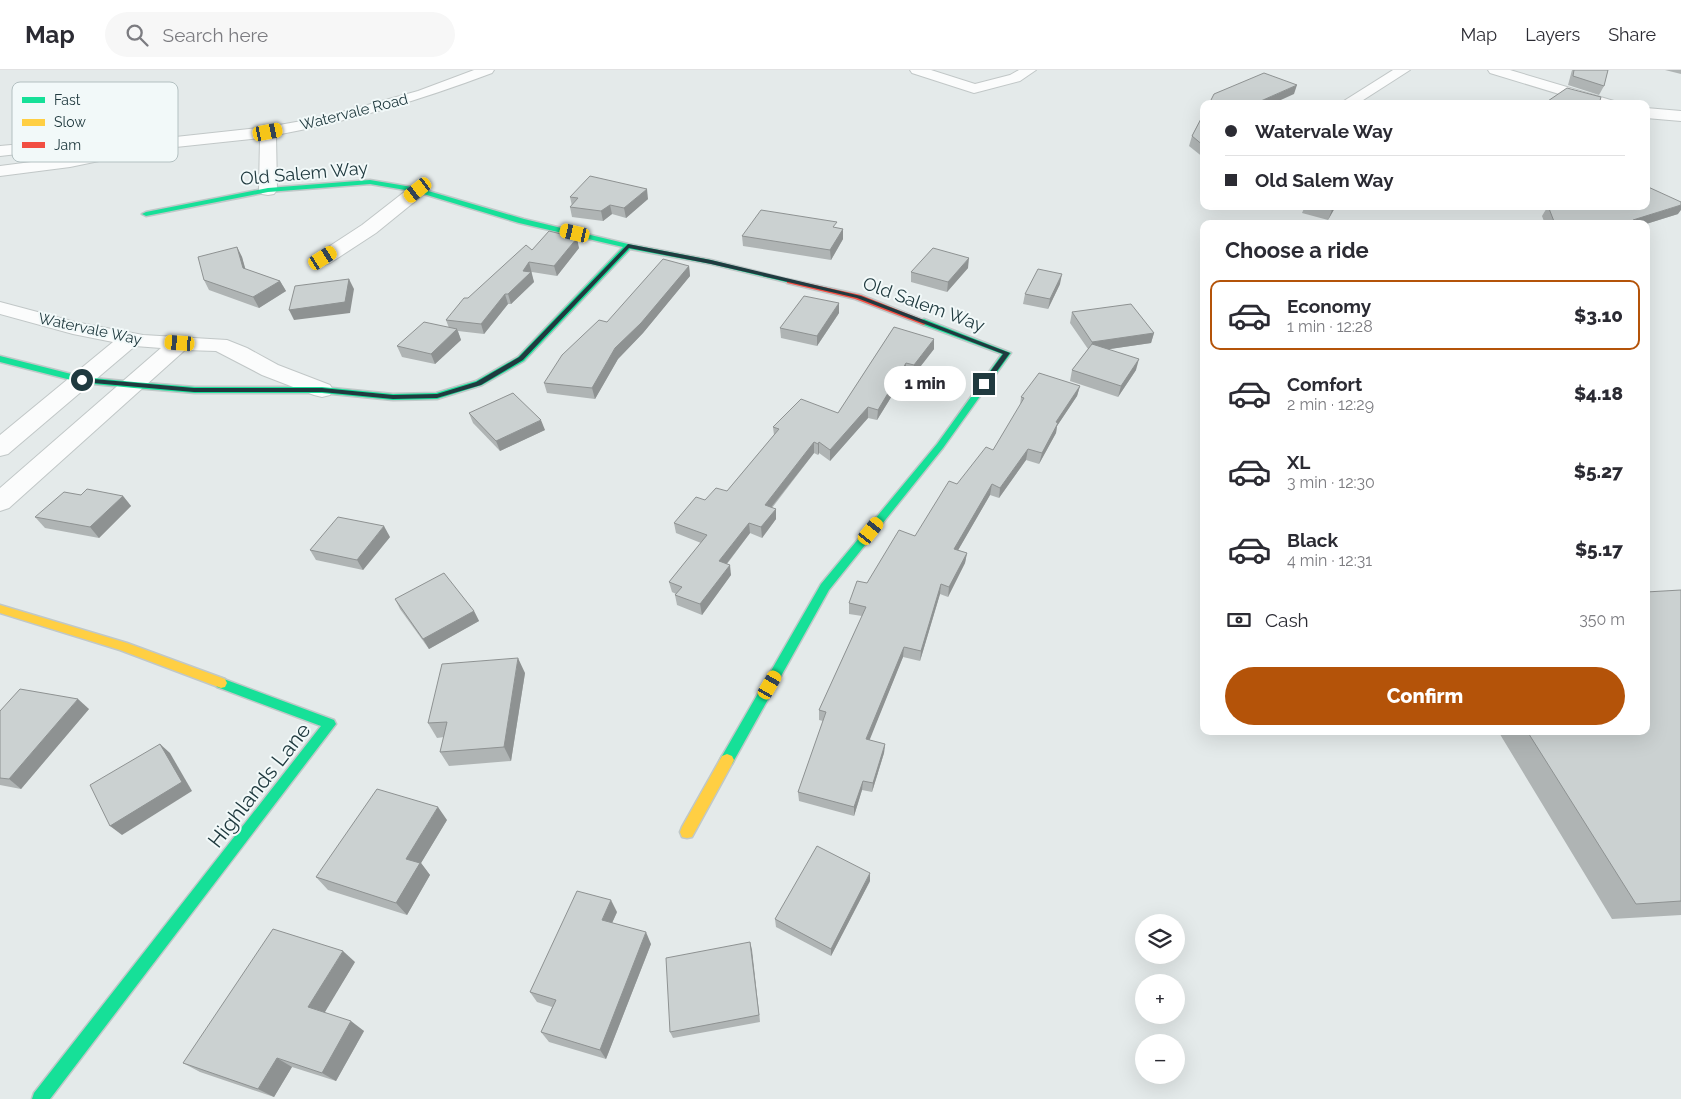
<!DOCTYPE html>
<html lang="en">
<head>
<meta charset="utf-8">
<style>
	:root { --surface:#fff; --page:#f7f7f7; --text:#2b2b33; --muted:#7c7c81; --line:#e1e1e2; --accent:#b45309 }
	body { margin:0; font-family:Raleway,sans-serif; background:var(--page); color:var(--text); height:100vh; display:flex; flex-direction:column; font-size:19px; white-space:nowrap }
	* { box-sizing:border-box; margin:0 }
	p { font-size:16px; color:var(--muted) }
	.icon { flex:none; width:28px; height:28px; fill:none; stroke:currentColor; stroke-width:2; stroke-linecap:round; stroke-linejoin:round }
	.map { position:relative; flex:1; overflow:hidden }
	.details { position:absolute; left:1200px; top:150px; width:450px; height:515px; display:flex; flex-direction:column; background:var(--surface); border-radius:10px; box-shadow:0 5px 20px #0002 }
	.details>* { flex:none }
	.top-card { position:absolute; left:1200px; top:30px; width:450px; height:110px; border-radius:10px; box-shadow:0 5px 20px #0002; display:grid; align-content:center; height:110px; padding:0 25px; background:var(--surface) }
	.controls { position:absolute; left:1135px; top:844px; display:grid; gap:10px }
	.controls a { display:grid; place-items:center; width:50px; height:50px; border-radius:50%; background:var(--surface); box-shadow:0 5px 20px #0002; font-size:25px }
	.end { position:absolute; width:22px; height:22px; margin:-11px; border:6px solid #203a3f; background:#fff; box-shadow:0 0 0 2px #fff }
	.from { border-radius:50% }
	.bubble { position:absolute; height:35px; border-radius:18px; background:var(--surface); box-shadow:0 5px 20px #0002; font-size:16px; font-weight:800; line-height:35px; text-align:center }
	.car { position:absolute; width:15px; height:30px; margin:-15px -8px; border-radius:6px; box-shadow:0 0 4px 1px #0007; background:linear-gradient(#f5c518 24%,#345 0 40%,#f5c518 0 76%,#345 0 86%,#f5c518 0) }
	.top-card b { display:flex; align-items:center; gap:18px; height:48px; font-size:19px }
	.top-card b+b { border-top:1px solid var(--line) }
	.top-card i { width:12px; height:12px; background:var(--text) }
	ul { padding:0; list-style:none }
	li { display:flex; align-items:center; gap:15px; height:70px; margin:0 10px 8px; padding:0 15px; border:2px solid transparent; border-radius:10px }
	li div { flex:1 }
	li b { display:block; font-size:19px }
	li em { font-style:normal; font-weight:800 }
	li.current { border-color:var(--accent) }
	li>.icon { width:45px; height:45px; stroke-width:1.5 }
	h2 { padding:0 25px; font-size:22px; line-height:60px }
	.pay { display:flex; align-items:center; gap:12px; height:55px; padding:0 25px; font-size:19px }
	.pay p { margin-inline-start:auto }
	.action { display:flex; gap:10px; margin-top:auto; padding:10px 25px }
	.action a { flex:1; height:58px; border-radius:30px; background:var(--accent); color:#fff; font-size:20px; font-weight:800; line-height:58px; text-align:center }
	header { display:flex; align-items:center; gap:30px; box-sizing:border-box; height:70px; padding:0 25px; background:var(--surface); border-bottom:1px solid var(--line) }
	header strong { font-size:24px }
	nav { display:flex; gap:28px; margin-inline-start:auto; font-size:18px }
	.search { width:350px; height:45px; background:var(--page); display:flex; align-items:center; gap:12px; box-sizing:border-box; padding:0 18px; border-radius:28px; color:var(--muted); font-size:19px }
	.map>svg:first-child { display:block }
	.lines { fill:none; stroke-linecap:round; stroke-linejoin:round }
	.street-casing { stroke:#c1c7c7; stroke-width:2 }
	.fast-casing { stroke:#c0c8c8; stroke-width:3 }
	.slow-casing { stroke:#c0c8c8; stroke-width:3 }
	.jam-casing { stroke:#c0c8c8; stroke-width:3 }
	.street { fill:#fbfcfc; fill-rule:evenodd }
	.fast { fill:#16e098; fill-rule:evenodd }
	.slow { fill:#ffcf43; fill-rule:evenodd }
	.jam { fill:#f24e42; fill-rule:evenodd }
	.wall { fill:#afb4b4 }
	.shaded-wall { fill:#8e9292 }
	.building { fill:#cbd1d1; stroke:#8e9292 }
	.route { fill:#203a3f }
	.labels { text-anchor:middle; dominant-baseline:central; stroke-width:4; stroke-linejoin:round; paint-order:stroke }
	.far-street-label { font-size:15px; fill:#203a3f; stroke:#f2f9f9 }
	.street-label { font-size:18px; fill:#203a3f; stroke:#f2f9f9 }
	.near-street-label { font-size:21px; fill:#203a3f; stroke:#f2f9f9 }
	.key { fill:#f2f9f9; stroke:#b3c0c1; stroke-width:1 }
	.key-label { font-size:14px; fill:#203a3f }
</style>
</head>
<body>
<header>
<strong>Map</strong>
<div class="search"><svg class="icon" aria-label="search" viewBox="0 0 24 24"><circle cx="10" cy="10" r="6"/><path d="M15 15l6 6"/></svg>Search here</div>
<nav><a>Map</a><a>Layers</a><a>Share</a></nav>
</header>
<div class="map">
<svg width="1681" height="1029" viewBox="0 0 1681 1029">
	<rect width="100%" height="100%" fill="#e4eaea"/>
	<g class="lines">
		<defs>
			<g id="street">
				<path d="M474,0H494L492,3C421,30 350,51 276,65L277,120L274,124L268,125L262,124L259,120L260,68L157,79L70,97L0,106V96L70,87L157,69L268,57L324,47L418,21Z"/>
				<polygon points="910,0 931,0 975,14 1010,5 1019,0 1036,0 1020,11 974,23 912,3"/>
				<polygon points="1393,0 1410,0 1357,34 1339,34"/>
				<polygon points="1488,0 1510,0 1614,31 1616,34 1592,34 1490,3"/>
				<polygon points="1646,38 1681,41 1681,51 1646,48"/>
				<polygon points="56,71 62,73 64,76 62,79 0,86 0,76"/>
				<polygon points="418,115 424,116 427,120 424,124 376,163 330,193 323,195 316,193 313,189 316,185 362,155 412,116"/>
				<polygon points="0,232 75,252 143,265 227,270 247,278 278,295 330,315 333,320 330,325 322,327 314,325 262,305 216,281 185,280 9,438 0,441 0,418 161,278 135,276 8,384 0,386 0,365 113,272 73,264 0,244"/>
			</g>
			<g id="fast">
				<polygon points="370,110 418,118 524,149 628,174 711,190 794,211 790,213 711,194 630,179 524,291 482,315 437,329 393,330 322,323 195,323 134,318 83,313 0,292 0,286 83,307 134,312 195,317 322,317 393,324 436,323 476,311 518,287 623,177 519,153 417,122 370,114 268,122 146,146 142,144 146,142 268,118"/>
				<polygon points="924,249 1011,283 943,378 829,520 732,694 727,696 722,694 720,690 722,686 821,514 937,374 1002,284 921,254 921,250"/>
				<polygon points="221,608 334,650 336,654 50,1029 32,1029 34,1023 321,656 217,617 215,613 217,609"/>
			</g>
			<g id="slow">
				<polygon points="0,535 127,573 225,609 227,613 225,617 221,618 120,580 0,543"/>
				<polygon points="727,684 732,686 734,690 732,694 692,767 687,768 682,767 680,762 682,757 722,686"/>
			</g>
			<polygon id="jam" points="787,209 861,225 928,252 924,255 921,254 855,229 787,213"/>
		</defs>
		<use href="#street" class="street-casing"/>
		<use href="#fast" class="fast-casing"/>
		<use href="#slow" class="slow-casing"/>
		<use href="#jam" class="jam-casing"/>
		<use href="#street" class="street"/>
		<use href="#fast" class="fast"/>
		<use href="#slow" class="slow"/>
		<use href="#jam" class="jam"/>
	</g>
	<g class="wall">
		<polygon points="1572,0 1608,0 1604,16 1599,25 1568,15"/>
		<polygon points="1665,0 1681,0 1681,4"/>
		<polygon points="1204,43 1204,88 1189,76 1192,66"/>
		<polygon points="570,127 648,129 626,148 612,144 603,151 572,147 570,137 572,136"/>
		<polygon points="1305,136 1336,136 1328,150 1302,143"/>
		<polygon points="1548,136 1566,138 1678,144 1646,154 1545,154 1542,146"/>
		<polygon points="837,158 843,159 843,169 831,190 743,176 742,166"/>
		<polygon points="237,177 242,187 245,199 280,211 286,221 259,238 209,220 204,210"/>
		<polygon points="579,178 557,206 532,202 531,203 534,212 511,234 508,234 484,264 458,261 461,270 435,294 402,287 397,276 449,258 446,250 468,228 532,180"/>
		<polygon points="689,196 690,206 643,263 618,289 595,329 547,323 544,313 607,252"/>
		<polygon points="968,198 947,222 911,212 911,202"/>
		<polygon points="1060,214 1048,239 1023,234 1025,224"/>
		<polygon points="1072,242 1154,263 1151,273 1109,279 1136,300 1118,327 1070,311 1072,300 1088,279 1070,253"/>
		<polygon points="839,243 817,276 781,268 780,258"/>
		<polygon points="894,257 934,279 913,306 906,303 877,350 868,348 830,391 819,383 818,385 814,383 772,438 776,439 776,449 762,468 750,463 727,494 731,505 702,545 677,535 675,525 676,524 672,522 669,512 701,473 676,463 674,453 705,430 727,421 774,365 773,357 838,343"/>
		<polygon points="1080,316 1077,326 1057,356 1056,363 1039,394 1026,390 999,428 990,425 958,480 967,483 965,493 948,527 940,524 920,591 903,587 869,670 885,674 884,683 872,722 862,720 854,746 799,731 798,722 823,651 819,650 819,640 862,546 849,544 849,533 867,513 915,466 957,414 993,380 1020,336 1021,327"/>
		<polygon points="469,343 545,360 500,381 473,353"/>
		<polygon points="123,426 131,436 99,468 45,458 35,447"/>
		<polygon points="390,467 363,500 316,490 310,480"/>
		<polygon points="1681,520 1681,845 1612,849 1498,661 1646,661"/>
		<polygon points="395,529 474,541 479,551 429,579 400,539"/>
		<polygon points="525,603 511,691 449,696 440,682 444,667 437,668 428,653"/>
		<polygon points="89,639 21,719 0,715 0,641"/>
		<polygon points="447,750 421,793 430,805 407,845 328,820 316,807"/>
		<polygon points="870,811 831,886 776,857 775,849"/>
		<polygon points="617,842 612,853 651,874 606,989 549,972 541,962 552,937 537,932 530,922"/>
		<polygon points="750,872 760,952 673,968 670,962"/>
		<polygon points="355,892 324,942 364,961 336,1011 292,997 274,1027 200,1002 183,993"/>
	</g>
	<g class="shaded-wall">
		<polygon points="1297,15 1294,24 1272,34 1254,34"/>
		<polygon points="647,119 648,129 626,148 624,138"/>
		<polygon points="610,135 612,144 603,151 601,141"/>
		<polygon points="1681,135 1681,140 1678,144 1646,154 1630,154 1633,150"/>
		<polygon points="1334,136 1336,136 1328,150 1332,140"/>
		<polygon points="843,159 843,169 831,190 830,180"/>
		<polygon points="577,168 579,178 557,206 554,196"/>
		<polygon points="237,177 242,187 248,208 243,198"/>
		<polygon points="969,188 968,198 947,222 948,212"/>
		<polygon points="529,192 534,212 511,234 508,224 523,201"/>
		<polygon points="689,196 690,206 643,263 618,289 595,329 592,318 615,278"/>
		<polygon points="1062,204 1060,214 1048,239 1050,229"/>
		<polygon points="349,209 354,219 350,243 294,250 289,240"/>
		<polygon points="280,211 286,221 259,238 253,227"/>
		<polygon points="505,224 508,234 484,264 481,254"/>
		<polygon points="839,233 839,243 817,276 817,266"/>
		<polygon points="457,259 461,270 435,294 431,284"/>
		<polygon points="1154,263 1151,273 1090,282 1092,272"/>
		<polygon points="934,269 934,279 913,306 914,295"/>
		<polygon points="1139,289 1136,300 1118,327 1121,316"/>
		<polygon points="906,293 906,303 877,350 878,340"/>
		<polygon points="1080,316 1077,326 1057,356 1056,363 1039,394 1042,383 1056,352"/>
		<polygon points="868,337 868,348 830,391 830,380"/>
		<polygon points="541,350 545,360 500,381 496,371"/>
		<polygon points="814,372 814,383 765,445 765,435"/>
		<polygon points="819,372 819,383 818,385 818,374"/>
		<polygon points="1028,379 1026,390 999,428 1000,418"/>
		<polygon points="992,414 990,425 953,489 954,479"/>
		<polygon points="123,426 131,436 99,468 90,457"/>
		<polygon points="776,439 776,449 762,468 761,457"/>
		<polygon points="749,453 750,463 721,501 719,491"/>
		<polygon points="384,456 390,467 363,500 357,490"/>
		<polygon points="967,483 965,493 948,527 949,517"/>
		<polygon points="730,495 731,505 702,545 700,534"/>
		<polygon points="941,514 940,524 920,591 921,581"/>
		<polygon points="474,541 479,551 429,579 423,569"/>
		<polygon points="904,577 903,587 866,679 866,669"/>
		<polygon points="518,588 525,603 511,691 504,677"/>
		<polygon points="78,629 89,639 21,719 9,709"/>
		<polygon points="160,674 170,683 192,721 122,765 110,756"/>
		<polygon points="885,674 884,683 872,722 873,713"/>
		<polygon points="863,711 862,720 854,746 854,737"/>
		<polygon points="438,737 447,750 421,793 430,805 407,845 396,833 406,789"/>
		<polygon points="870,803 870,811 831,886 831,879"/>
		<polygon points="611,830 617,842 608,862 602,850"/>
		<polygon points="646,862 651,874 606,989 600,980"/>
		<polygon points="750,872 752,880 760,952 759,945"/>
		<polygon points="343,881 355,892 322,947 308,937"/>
		<polygon points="351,951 364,961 336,1011 322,1003"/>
		<polygon points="277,988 292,997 274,1027 258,1019"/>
	</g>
	<g class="building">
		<polygon points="1574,0 1608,0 1604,16 1573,6"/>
		<polygon points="1264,3 1297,15 1254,34 1209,34 1214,24"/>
		<polygon points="1567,18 1601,27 1599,34 1547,34 1545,33"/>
		<polygon points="1204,43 1204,76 1192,66"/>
		<polygon points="590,106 647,119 624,138 610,135 601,141 570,137 578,128 570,127"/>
		<polygon points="1646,116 1681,132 1681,135 1633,150 1635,154 1555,154 1548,136 1566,138 1573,136 1646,136"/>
		<polygon points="1316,136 1334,136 1332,140"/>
		<polygon points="761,140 837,152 833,157 843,159 830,180 742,166"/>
		<polygon points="549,161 577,168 554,196 529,192 523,201 531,202 508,224 505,224 481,254 446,250 464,228 468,228 526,175 532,180"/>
		<polygon points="237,177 243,198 280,211 253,227 204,210 198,187"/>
		<polygon points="933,178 969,188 948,212 911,202"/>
		<polygon points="663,189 689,196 641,253 615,278 592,318 544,313 562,285 599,250 607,252"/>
		<polygon points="1038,199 1062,204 1050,229 1025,224"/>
		<polygon points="349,209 345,232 289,240 295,216"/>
		<polygon points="804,226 839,233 817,266 780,258"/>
		<polygon points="1131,234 1154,263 1092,272 1072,242"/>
		<polygon points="424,252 457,259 431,284 397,276"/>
		<polygon points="894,257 934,269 914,295 906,293 878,340 868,337 830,380 819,372 818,374 814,372 765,435 776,439 761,457 749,453 719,491 730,495 700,534 675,525 682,517 669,512 707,465 674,453 696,427 705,430 716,418 727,421 779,359 773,357 801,329 838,343"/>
		<polygon points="1092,274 1139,289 1121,316 1072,300"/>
		<polygon points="1039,303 1080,316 1056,352 1058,353 1042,383 1028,379 1000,418 992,414 954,479 967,483 949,517 941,514 921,581 904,577 866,669 885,674 873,713 863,711 854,737 798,722 826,642 819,640 866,537 849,533 857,511 867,513 899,460 915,466 949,411 957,414 986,377 993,380 1024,328 1021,327"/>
		<polygon points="513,323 541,350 496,371 469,343"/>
		<polygon points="87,419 123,426 90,457 35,447 64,422 81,425"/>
		<polygon points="338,447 384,456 357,490 310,480"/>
		<polygon points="444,503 474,541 423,569 395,529"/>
		<polygon points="1681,520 1681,831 1636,834 1527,661 1646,661 1646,522"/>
		<polygon points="518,588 504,677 440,682 447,652 428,653 442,594"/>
		<polygon points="20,619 78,629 9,709 0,708 0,641"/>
		<polygon points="160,674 182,712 110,756 90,715"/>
		<polygon points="377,719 438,737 406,789 420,793 396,833 316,807"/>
		<polygon points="817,776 870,803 831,879 775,849"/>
		<polygon points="577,821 611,830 602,850 646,862 600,980 541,962 556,930 530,922"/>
		<polygon points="273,859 343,881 308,937 351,951 322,1003 277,988 258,1019 183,993"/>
		<polygon points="750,872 759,945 670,962 666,888"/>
	</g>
	<polygon class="route" points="628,174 711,190 861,226 1010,283 987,315 982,315 981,314 1003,284 857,228 711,194 629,178 523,290 481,315 437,328 393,329 322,322 194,322 82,312 79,310 82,308 194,318 322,318 393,325 437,324 476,312 519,287"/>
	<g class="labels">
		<g class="far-street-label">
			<text transform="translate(354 42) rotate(-14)">Watervale Road</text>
			<text transform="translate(90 259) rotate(12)">Watervale Way</text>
		</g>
		<g class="street-label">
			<text transform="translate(304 103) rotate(-5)">Old Salem Way</text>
			<text transform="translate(924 234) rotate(20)">Old Salem Way</text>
		</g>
		<g class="near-street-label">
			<text transform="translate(259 715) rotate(-52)">Highlands Lane</text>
		</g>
	</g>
	<rect x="12" y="12" width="166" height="80" rx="8" class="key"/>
	<rect x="22" y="27" width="23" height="6" fill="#16e098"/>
	<rect x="22" y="49" width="23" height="7" fill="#ffcf43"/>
	<rect x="22" y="72" width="23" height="6" fill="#f24e42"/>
	<g class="key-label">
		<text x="54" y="35">Fast</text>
		<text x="54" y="57">Slow</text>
		<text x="54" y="80">Jam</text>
	</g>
</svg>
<div class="controls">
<a><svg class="icon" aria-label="layers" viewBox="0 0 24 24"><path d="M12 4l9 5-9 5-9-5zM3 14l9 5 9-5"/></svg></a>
<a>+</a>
<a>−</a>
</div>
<i class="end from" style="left:82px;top:310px"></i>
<i class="end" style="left:984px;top:314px"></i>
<div class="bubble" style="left:884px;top:296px;width:82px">1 min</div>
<i class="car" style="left:268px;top:62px;rotate:79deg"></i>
<i class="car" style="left:418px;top:120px;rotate:232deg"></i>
<i class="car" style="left:575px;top:163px;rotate:283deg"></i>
<i class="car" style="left:323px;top:188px;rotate:58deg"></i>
<i class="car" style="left:180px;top:273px;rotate:274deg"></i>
<i class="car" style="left:871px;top:461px;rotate:39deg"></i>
<i class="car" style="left:770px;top:615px;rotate:30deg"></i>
<div class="top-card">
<b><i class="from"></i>Watervale Way</b>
<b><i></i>Old Salem Way</b>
</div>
<section class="details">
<h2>Choose a ride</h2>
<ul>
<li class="current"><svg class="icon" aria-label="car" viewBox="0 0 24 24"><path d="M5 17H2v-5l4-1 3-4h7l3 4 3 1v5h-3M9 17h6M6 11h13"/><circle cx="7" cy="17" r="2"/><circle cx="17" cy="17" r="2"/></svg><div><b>Economy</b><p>1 min · 12:28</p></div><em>$3.10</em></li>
<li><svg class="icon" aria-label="car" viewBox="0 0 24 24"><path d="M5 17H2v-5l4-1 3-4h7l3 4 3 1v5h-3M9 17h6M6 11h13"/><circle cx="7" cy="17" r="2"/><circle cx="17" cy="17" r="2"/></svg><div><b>Comfort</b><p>2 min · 12:29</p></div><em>$4.18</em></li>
<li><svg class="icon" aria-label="car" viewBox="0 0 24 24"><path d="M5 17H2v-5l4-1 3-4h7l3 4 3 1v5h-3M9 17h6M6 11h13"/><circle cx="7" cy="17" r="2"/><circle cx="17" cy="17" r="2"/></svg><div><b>XL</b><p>3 min · 12:30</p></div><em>$5.27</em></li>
<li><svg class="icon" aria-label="car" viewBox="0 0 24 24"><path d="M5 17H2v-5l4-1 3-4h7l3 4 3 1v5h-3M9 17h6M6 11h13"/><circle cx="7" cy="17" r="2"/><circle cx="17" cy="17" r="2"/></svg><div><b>Black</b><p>4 min · 12:31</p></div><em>$5.17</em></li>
</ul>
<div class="pay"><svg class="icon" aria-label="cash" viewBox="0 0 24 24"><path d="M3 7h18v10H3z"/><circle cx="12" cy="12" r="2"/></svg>Cash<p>350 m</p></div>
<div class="action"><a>Confirm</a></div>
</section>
</div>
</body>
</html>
